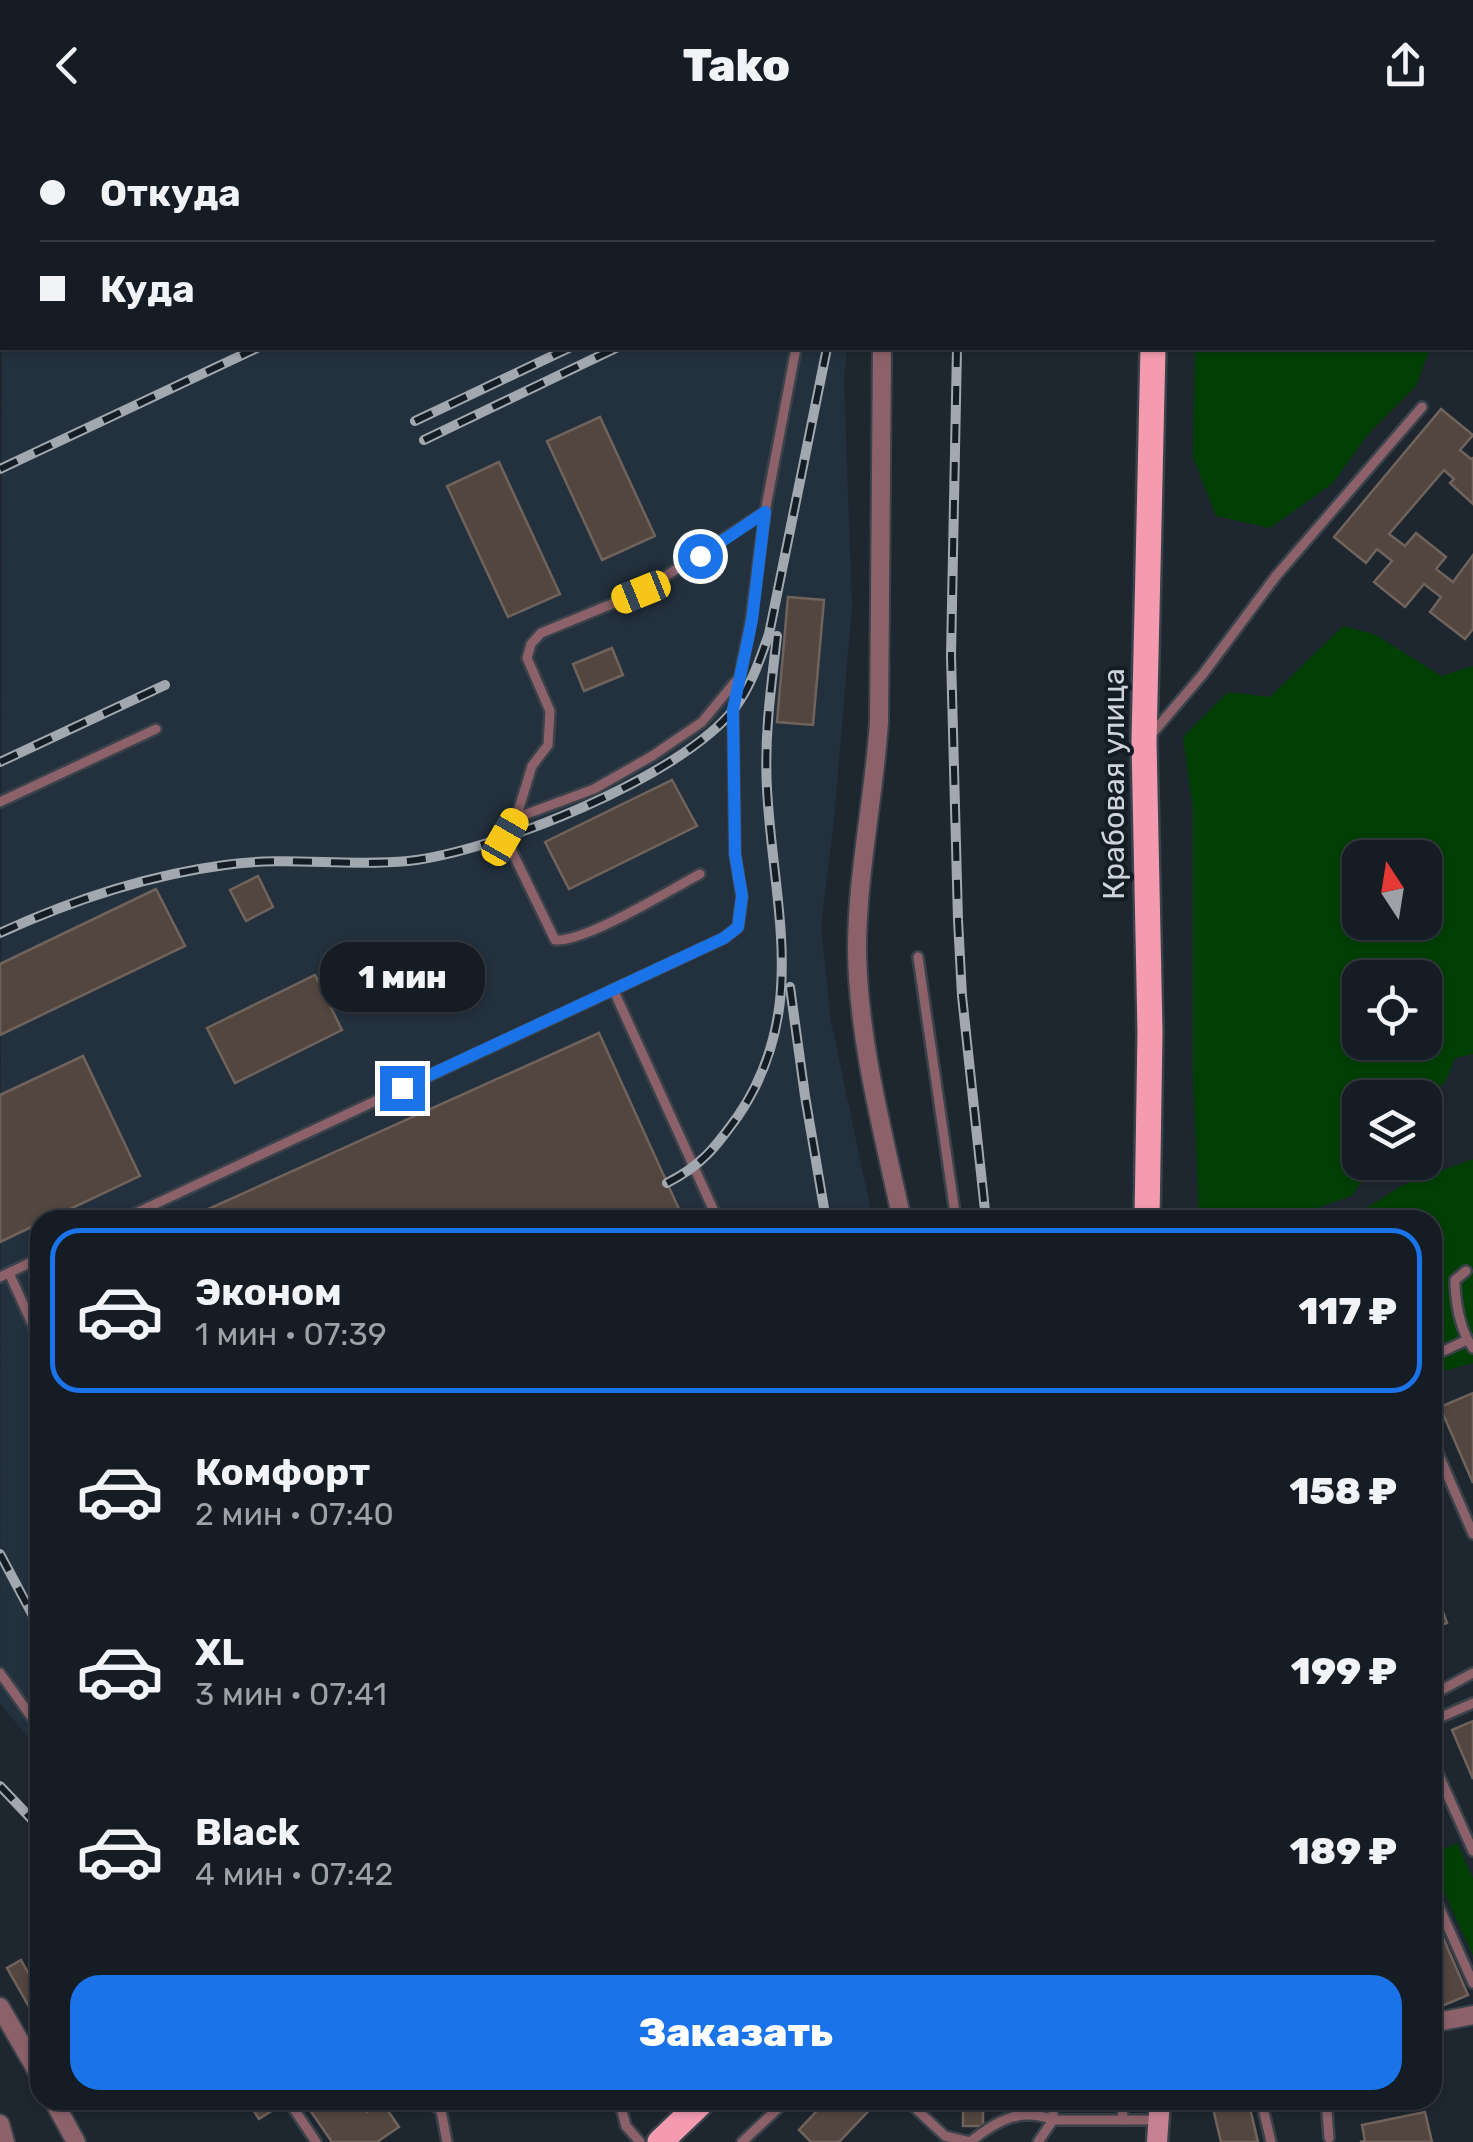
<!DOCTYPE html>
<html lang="ru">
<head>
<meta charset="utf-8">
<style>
	:root { --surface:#161c23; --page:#1f252b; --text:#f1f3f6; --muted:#9ea1a6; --line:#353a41; --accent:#1a73e8 }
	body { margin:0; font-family:Rubik,sans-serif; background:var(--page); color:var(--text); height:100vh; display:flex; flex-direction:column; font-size:38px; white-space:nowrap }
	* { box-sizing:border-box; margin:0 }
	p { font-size:32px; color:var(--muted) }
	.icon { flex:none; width:55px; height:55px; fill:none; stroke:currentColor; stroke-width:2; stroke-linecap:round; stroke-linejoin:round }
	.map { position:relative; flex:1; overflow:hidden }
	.side { position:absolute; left:30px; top:1080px; width:1412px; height:900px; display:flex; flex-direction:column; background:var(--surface); border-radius:30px; box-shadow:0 2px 8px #0004,0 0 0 2px var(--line) }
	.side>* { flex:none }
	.guide { position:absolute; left:0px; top:0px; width:1475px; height:220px; box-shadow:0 2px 8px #0004,0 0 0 2px var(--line); display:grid; align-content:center; height:220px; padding:0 40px; background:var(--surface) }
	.needle { width:65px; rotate:348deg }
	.tools { position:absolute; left:1342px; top:710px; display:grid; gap:20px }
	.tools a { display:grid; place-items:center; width:100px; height:100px; border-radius:20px; background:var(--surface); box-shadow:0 2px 8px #0004,0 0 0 2px var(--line); font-size:50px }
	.end { position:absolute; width:45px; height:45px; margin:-22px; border:12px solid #1a73e8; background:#fff; box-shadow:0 0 0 5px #fff }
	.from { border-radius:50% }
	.bubble { position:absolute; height:70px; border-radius:30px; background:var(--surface); box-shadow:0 2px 8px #0004,0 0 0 2px var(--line); font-size:32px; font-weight:800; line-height:70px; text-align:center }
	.car { position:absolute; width:30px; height:60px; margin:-30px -15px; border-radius:12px; box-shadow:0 0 8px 2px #0007; background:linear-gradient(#f5c518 24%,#345 0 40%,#f5c518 0 76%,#345 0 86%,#f5c518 0) }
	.guide b { display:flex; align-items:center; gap:35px; height:95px; font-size:38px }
	.guide b+b { border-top:2px solid var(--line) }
	.guide i { width:25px; height:25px; background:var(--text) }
	ul { padding:18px 0 0; list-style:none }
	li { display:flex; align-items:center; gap:30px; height:165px; margin:0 20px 15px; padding:0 20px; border:5px solid transparent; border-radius:30px }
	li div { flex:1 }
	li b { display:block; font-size:38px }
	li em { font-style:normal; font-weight:800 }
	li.current { border-color:var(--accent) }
	li>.icon { width:90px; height:90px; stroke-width:1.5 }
	.action { display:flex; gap:20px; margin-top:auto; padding:20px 40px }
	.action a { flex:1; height:115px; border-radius:30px; background:var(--accent); color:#fff; font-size:40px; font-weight:800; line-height:115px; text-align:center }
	header { display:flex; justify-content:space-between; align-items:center; height:130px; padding:0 40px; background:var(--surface); font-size:45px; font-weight:800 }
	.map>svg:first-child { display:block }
	.built { fill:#23303d }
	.green { fill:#013f05; fill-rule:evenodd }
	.water { fill:#1072b0; stroke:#498fbd; stroke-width:2.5 }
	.building { fill:#52463f; stroke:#70635c; stroke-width:2.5 }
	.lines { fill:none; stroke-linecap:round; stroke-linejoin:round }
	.lane-casing { stroke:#3a424a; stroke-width:14 }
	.street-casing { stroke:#3a424a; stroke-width:22 }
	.secondary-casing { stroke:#3a424a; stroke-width:25 }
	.primary-casing { stroke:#3a424a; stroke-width:30 }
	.lane { stroke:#8c616a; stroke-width:9 }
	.street { stroke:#8c616a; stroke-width:18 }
	.secondary { stroke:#c68292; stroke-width:20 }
	.primary { stroke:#f49bb0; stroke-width:25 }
	.rail-casing { stroke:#a1a8af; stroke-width:10 }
	.rail { stroke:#141d25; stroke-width:6; stroke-dasharray:19; stroke-linecap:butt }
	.route { stroke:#1a73e8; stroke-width:12 }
	.labels { text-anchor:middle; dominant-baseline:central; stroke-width:8; stroke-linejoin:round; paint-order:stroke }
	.street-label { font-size:30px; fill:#ced4da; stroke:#141d25 }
</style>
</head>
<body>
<header><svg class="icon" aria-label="back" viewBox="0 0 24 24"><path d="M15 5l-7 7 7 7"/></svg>Tako<svg class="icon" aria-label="share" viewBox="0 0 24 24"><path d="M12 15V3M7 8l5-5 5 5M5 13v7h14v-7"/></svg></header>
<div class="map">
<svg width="1473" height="2012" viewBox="0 0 1473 2012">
	<rect width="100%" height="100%" fill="#1e262f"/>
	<g class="built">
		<polygon points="244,0 874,0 239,2"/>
		<polygon points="2,126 2,218 847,218 844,250 852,475 834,691 821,796 831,891 873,1090 40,1090 40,1621 0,1574"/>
	</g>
	<g class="green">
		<polygon points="1195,218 1430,218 1416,256 1369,303 1333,353 1270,398 1216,386 1193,327"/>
		<path d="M1343,496L1376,505L1441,546L1473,536V924L1455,928L1446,951L1425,971V968H1360V1032L1376,1033L1351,1066L1300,1084L1281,1090H1199L1193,945V680L1183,607L1228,562L1270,567ZM1360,728H1425V792H1360ZM1360,848H1425V912H1360Z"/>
		<polygon points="1473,1029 1473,1233 1433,1244 1432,1090 1347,1090 1403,1055"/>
		<polygon points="1457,1713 1473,1748 1473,1826 1433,1737 1433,1724"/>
	</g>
	<polygon class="water" points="0,0 244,0 2,2 0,128"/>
	<g class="building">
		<polygon points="1441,279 1473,305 1460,320 1471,329 1473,328 1473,374 1450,353 1454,349 1444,340 1389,404 1405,416 1416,403 1446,427 1436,439 1453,452 1473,425 1473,499 1465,509 1430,482 1441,467 1424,454 1405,477 1374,452 1392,431 1377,419 1366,433 1334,407"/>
		<polygon points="600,287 655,406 602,430 547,311"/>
		<polygon points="499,332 560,464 508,487 447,356"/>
		<polygon points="788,467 824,470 813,595 777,592"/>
		<polygon points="612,518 623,545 584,561 573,534"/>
		<polygon points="672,650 697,696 569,759 545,712"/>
		<polygon points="258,746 273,777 246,791 230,760"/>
		<polygon points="156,759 185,816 0,905 0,834"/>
		<polygon points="315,845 342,900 235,953 207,898"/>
		<polygon points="599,903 684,1090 184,1090"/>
		<polygon points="83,926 140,1046 47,1090 40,1090 40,1093 0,1112 0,965"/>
		<polygon points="1473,1263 1473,1353 1440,1277"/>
		<polygon points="1432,1450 1447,1493 1432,1498"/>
		<polygon points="1473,1591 1473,1649 1452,1600"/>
		<polygon points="1432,1782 1468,1865 1435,1879 1432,1874"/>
		<polygon points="21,1830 40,1864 40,1896 7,1838"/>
		<polygon points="247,1970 271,1970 276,1978 259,1989"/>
		<polygon points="303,1970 359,1970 367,1982 382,1972 399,1997 377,2012 332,2012"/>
		<polygon points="827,1970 879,1970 839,2012 811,2012 799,2000"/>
		<rect x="963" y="1970" width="20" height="26"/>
		<polygon points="1211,1970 1248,1970 1258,2012 1221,2012"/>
		<polygon points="1425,1982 1432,2012 1360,2012 1365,2011 1362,1995"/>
	</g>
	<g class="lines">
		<defs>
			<g id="lane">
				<polyline points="785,0 787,2"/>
				<polyline points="1150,606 1203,544 1276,446 1422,277"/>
				<polyline points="0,672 156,599"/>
				<polyline points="516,688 594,659 652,626 702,592 735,552"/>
				<path d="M700,744C668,761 586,812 555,810L505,707L516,688L532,636L548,615L550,581L527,528L531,514L541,503L641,462L765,382"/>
				<polyline points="918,827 956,1090"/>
				<polyline points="613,859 718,1090"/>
				<polyline points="121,1090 724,808 738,797 742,767 735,724 733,581 751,490 765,382 796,218"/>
				<path d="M1466,1141L1455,1150C1455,1171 1460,1201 1473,1218"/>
				<polyline points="9,1143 40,1211"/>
				<polyline points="0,1147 40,1128"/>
				<polyline points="1432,1231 1437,1224 1467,1210"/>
				<polyline points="1432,1309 1473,1404"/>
				<polyline points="0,1543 40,1599"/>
				<polyline points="1432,1565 1473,1543"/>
				<polyline points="1432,1591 1473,1573"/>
				<polyline points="1432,1630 1473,1721"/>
				<polyline points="1432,1761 1473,1853"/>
				<polyline points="288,1970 316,2012"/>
				<polyline points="424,1970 441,1980 447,2012"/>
				<polyline points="619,1970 626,1996 640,2012"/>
				<path d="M915,1970L914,1977L945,2006L970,2012C996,1991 1020,1977 1053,1990V1970"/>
				<polyline points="1122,1970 1123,1990"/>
				<polyline points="1261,1970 1271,2012"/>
				<polyline points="1326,1970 1329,2008"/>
				<polyline points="742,2012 787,1970"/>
				<polyline points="1038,2012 1053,1990 1158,1990"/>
			</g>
			<g id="street">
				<polyline points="904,2 904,0"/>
				<path d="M882,218L879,592C874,668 857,744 857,820C858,910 883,1002 902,1090"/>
				<polyline points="0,1877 40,1946"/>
				<polyline points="1432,1893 1473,1885"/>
				<polyline points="53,1970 76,2012"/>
				<polyline points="0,1994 5,2012"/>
			</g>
			<polyline id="secondary" points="1157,2012 1160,1970"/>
			<g id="primary">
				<polyline points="1177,2 1177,0"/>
				<polyline points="1147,1090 1150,902 1144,612 1153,218"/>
				<polyline points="660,2012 704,1970"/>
			</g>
		</defs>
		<use href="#lane" class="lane-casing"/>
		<use href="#street" class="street-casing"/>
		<use href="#secondary" class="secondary-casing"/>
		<use href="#primary" class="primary-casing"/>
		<use href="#lane" class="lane"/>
		<use href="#street" class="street"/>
		<use href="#secondary" class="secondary"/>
		<use href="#primary" class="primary"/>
		<defs>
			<g id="rail">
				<polyline points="844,2 845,0"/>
				<polyline points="867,2 868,0"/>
				<polyline points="992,2 993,0"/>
				<polyline points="0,157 2,156"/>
				<polyline points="957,218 951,526 958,790 962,866 986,1090"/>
				<polyline points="415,291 569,218"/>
				<polyline points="424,310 616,218"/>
				<polyline points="0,339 257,218"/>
				<polyline points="0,632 165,555"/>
				<path d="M0,803C70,771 149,745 225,735C285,726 347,737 408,731C493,722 681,647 734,579C751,557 760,529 769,504L827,218"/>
				<polyline points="790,857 805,966 826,1090"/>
				<path d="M667,1053C702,1035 715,1018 738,986C810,880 773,775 767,659C764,607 771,557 777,506"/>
				<polyline points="0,1424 40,1499"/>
				<polyline points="0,1656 40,1698"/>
			</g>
		</defs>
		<use href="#rail" class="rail-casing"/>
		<use href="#rail" class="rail"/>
	</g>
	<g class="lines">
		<polyline class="route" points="402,958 724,808 738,797 742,766 735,724 733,580 752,490 765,382 700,426"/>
	</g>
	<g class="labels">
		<g class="street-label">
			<text transform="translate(1114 654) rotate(-90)">Крабовая улица</text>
		</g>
	</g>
</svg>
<div class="tools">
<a><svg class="needle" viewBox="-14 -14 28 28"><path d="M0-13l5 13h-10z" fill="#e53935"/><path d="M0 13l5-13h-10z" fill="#9ea1a6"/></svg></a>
<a><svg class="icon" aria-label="locate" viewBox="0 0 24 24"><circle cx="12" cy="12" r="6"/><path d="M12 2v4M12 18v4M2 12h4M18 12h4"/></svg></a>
<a><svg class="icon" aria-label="layers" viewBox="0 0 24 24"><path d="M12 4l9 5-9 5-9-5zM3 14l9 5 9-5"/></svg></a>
</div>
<i class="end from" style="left:700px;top:426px"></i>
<i class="end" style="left:402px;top:958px"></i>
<div class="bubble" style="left:320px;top:812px;width:165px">1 мин</div>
<i class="car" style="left:641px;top:462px;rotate:248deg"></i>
<i class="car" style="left:505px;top:707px;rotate:30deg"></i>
<div class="guide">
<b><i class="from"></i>Откуда</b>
<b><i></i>Куда</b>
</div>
<section class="side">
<ul>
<li class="current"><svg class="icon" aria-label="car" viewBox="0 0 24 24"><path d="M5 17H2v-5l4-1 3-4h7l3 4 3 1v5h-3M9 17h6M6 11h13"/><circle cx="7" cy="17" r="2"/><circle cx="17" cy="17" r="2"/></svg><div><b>Эконом</b><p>1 мин · 07:39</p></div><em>117 ₽</em></li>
<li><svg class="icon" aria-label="car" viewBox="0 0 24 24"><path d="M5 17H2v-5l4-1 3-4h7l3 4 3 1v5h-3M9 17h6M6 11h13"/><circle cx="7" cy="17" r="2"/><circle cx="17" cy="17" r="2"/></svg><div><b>Комфорт</b><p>2 мин · 07:40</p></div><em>158 ₽</em></li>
<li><svg class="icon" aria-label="car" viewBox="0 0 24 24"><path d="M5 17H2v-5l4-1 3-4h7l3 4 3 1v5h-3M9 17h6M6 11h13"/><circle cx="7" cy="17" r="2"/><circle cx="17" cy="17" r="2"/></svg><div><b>XL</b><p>3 мин · 07:41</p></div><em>199 ₽</em></li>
<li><svg class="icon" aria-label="car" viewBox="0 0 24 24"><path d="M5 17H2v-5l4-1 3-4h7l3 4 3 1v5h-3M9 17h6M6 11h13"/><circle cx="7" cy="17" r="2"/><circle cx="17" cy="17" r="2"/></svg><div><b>Black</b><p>4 мин · 07:42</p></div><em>189 ₽</em></li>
</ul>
<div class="action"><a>Заказать</a></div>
</section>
</div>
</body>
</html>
